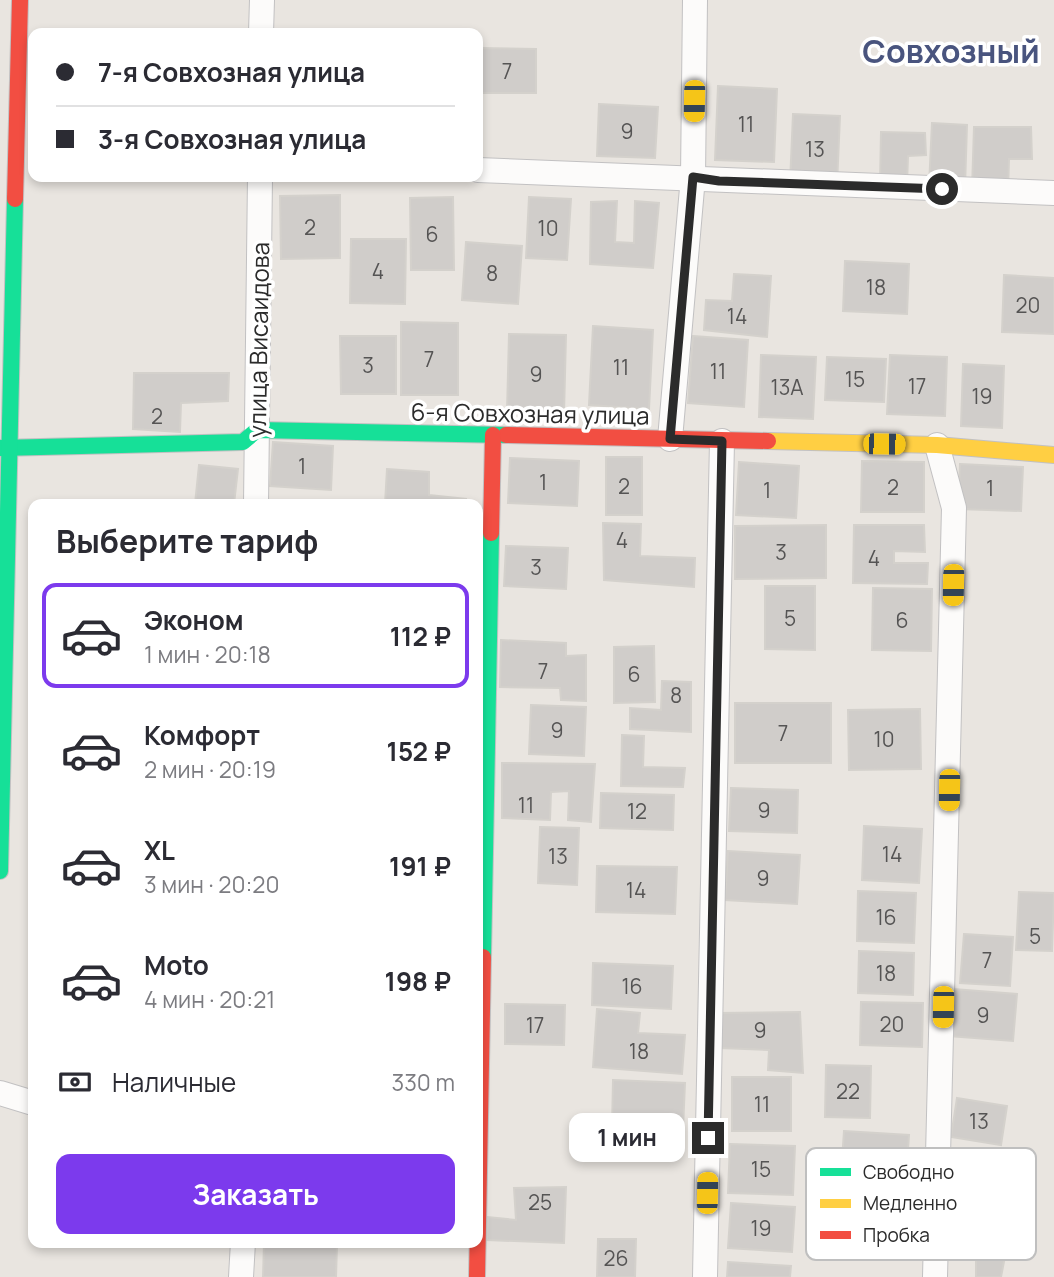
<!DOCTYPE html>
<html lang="ru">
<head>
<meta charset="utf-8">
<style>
	:root { --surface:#fff; --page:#f2f2f3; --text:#2b2b33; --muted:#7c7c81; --line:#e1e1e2; --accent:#7c3aed }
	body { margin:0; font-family:Manrope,sans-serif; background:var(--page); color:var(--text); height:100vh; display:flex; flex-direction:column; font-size:26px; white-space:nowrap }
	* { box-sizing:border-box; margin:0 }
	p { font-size:23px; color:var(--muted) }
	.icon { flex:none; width:38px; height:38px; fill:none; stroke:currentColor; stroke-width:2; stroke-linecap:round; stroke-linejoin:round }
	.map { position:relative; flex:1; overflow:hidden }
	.drawer { position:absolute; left:28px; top:499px; width:455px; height:749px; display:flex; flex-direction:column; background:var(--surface); border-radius:14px; box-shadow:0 4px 10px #0003 }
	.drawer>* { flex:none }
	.guide { position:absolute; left:28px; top:28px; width:455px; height:154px; border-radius:14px; box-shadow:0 4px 10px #0003; display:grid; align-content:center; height:154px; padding:0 28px; background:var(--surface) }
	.end { position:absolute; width:32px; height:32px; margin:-16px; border:9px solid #2b2b2b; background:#fff; box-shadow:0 0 0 4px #fff }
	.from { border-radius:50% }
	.bubble { position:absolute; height:49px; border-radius:14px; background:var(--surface); box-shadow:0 4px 10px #0003; font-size:23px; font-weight:700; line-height:49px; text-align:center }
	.car { position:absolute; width:21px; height:42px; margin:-21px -10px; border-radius:9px; box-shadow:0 0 5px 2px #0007; background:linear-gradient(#f5c518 24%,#345 0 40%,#f5c518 0 76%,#345 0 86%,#f5c518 0) }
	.guide b { display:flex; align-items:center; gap:24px; height:66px; font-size:26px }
	.guide b+b { border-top:2px solid var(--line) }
	.guide i { width:18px; height:18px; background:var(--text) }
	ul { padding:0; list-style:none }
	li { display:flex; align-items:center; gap:21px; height:105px; margin:0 14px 10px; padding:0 14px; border:4px solid transparent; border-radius:14px }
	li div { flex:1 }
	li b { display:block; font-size:26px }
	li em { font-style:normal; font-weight:700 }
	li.active { border-color:var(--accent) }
	li>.icon { width:63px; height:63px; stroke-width:1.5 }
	h2 { padding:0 28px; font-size:32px; line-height:84px }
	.pay { display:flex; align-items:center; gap:18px; height:77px; padding:0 28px; font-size:26px }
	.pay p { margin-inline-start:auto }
	.cta { display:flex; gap:14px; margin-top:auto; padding:14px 28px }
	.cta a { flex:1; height:80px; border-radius:14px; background:var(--accent); color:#fff; font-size:28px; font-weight:700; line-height:80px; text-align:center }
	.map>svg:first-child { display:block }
	.building { fill:#d0cdca; stroke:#d4d1cc; stroke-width:2 }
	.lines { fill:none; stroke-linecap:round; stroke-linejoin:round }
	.street-casing { stroke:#c2c1c2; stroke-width:26 }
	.fast-casing { stroke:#c2c1c2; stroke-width:18 }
	.slow-casing { stroke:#c2c1c2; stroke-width:18 }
	.jam-casing { stroke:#c2c1c2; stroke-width:18 }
	.street { stroke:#fcfbfa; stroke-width:24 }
	.fast { stroke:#16e098; stroke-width:16 }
	.slow { stroke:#ffcf43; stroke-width:16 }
	.jam { stroke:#f24e42; stroke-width:16 }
	.route { stroke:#2b2b2b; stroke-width:9 }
	.labels { text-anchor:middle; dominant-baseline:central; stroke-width:7; stroke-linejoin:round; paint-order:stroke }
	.number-label { font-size:21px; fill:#555454 }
	.street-label { font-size:24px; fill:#2b2b2b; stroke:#fff }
	.district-label { font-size:32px; font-weight:bold; fill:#49547e; stroke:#fff }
	.key { fill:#fff; stroke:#bfbfbf; stroke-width:2 }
	.key-label { font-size:19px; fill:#2b2b2b }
</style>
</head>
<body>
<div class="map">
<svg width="1054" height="1277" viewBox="0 0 1054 1277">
	<rect width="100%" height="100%" fill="#e9e5e0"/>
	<g class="building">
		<polygon points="478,48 536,49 536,93 478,93"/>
		<polygon points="718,86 777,89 774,162 715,160"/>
		<polygon points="599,104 658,107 655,158 597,156"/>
		<polygon points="793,114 840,116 837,185 790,183"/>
		<polygon points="932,123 967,125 965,187 929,186"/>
		<polygon points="974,127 1031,127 1032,159 1009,159 1008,191 972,189"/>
		<polygon points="881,132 925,133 926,155 908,156 907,185 880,185"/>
		<polygon points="340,195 340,258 281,259 280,196"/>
		<polygon points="453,197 454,270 411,270 410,198"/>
		<polygon points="529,197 571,199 567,260 526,258"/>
		<polygon points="617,201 615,242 634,243 635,201 659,203 653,268 590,264 591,202"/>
		<polygon points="351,239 406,239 405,304 350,303"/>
		<polygon points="466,242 522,246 518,304 462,300"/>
		<polygon points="845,261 909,264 907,314 843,311"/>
		<polygon points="734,274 771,276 767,337 704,330 706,300 732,301"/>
		<polygon points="1004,275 1054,278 1054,334 1002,332"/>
		<polygon points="401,322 458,323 458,395 401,395"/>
		<polygon points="593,326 653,330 649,409 589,405"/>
		<polygon points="509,334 566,335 564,414 507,412"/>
		<polygon points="340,336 396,336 396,394 341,394"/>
		<polygon points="693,336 748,340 744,407 688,403"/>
		<polygon points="761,355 816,357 813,419 759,417"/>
		<polygon points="890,355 947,357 945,416 887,414"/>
		<polygon points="827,357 886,359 884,402 825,400"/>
		<polygon points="963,364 1004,366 1002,428 961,426"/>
		<polygon points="134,373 229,373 228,401 181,403 180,432 133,429"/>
		<polygon points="273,442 333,446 331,490 270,486"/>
		<rect x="606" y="457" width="36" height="58"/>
		<polygon points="510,458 579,461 577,506 508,503"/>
		<polygon points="862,461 924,462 924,512 861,512"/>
		<polygon points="739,462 799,466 796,518 736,515"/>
		<polygon points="960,464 1023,467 1021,511 958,509"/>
		<polygon points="199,465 238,469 234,504 195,504"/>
		<polygon points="387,469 429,472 429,495 466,499 466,504 385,504"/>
		<polygon points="603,523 641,524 640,556 695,558 694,587 604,580"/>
		<polygon points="826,525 826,578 735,579 735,526"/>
		<polygon points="854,525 924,525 925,552 894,551 894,563 928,563 927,584 853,583"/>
		<polygon points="506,546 568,548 566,589 504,586"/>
		<polygon points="765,586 815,586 815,650 765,649"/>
		<polygon points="873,588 932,589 931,651 872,650"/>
		<polygon points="501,640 566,643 566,656 586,655 586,701 561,700 560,688 500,687"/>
		<polygon points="654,646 655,702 614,703 614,647"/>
		<polygon points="662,681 691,682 691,732 630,729 630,708 661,710"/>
		<rect x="735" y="703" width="96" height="60"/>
		<polygon points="531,705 586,707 584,756 529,754"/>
		<polygon points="920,709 921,769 849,770 848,710"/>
		<polygon points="622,735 644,736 643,767 685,768 683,787 621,786"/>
		<polygon points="502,763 595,764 591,822 568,820 569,791 551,792 550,820 502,818"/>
		<polygon points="731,788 798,790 797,833 729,831"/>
		<polygon points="601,793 674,795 673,830 600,828"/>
		<polygon points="864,826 922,829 919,883 862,880"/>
		<polygon points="540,827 579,828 577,885 538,883"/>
		<polygon points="728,851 800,855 797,904 725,900"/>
		<polygon points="597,866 677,867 675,914 596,912"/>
		<polygon points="858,891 916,893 914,943 857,941"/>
		<polygon points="1019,892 1054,893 1052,951 1016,950"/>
		<polygon points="964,934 1013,937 1010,986 960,983"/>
		<polygon points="859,951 914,953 913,995 858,993"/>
		<polygon points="593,963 673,966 671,1009 592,1005"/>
		<polygon points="953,989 1017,994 1013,1041 949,1036"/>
		<polygon points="861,1002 923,1003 922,1047 860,1045"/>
		<polygon points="505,1004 565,1005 564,1045 505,1044"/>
		<polygon points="597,1009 640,1013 638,1033 685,1035 682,1074 593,1067"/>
		<polygon points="800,1012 803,1073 768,1070 769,1050 720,1048 718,1013"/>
		<polygon points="826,1065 871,1066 870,1118 825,1117"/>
		<rect x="732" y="1077" width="59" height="54"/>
		<polygon points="613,1080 685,1083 683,1129 612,1127"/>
		<polygon points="957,1098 1007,1106 1001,1145 951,1137"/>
		<polygon points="844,1131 909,1135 906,1178 841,1175"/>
		<polygon points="730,1144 795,1146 793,1195 728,1193"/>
		<polygon points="566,1187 564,1243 487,1240 488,1217 516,1220 514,1188"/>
		<polygon points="731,1203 795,1207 792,1252 728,1248"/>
		<polygon points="824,1203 877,1203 876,1260 823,1259"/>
		<polygon points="947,1232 1008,1241 1001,1277 976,1277 976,1259 944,1254"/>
		<polygon points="598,1239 636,1239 635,1277 597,1277"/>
		<polygon points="264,1243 337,1245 336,1277 263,1277"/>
		<polygon points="728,1262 791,1266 790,1277 727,1277"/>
	</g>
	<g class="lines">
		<defs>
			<g id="street">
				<polyline points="261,33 262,0"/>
				<polyline points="478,170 1054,193"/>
				<polyline points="670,439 693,177 695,0"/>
				<polyline points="256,504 260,177"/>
				<polyline points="0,1093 33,1103"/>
				<polyline points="241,1277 243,1242"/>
				<polyline points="705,1277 722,441"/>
				<polyline points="935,1277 954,508 937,445"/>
			</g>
			<g id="fast">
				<polyline points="0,448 243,442 257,430 506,435"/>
				<polyline points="0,871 15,199"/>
				<polyline points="483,957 491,533"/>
			</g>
			<polyline id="slow" points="768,441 937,445 1054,455"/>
			<g id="jam">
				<polyline points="15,199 20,0"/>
				<polyline points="506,435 768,441"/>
				<polyline points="491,533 493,435"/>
				<polyline points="477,1277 483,957"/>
			</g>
		</defs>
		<use href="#street" class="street-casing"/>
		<use href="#fast" class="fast-casing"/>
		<use href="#slow" class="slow-casing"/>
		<use href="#jam" class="jam-casing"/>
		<use href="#street" class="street"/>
		<use href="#fast" class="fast"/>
		<use href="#slow" class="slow"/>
		<use href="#jam" class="jam"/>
	</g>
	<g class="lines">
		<polyline class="route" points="708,1138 722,441 670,439 693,177 719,181 942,189"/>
	</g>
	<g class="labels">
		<g class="number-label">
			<text x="507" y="71">7</text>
			<text x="746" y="124">11</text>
			<text x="627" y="131">9</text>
			<text x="815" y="149">13</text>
			<text x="310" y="227">2</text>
			<text x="548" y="228">10</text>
			<text x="432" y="234">6</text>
			<text x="378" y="271">4</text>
			<text x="492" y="273">8</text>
			<text x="876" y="287">18</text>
			<text x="1028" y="305">20</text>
			<text x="737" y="316">14</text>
			<text x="429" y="359">7</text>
			<text x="368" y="365">3</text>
			<text x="621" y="367">11</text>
			<text x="718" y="371">11</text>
			<text x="536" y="374">9</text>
			<text x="855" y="379">15</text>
			<text x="917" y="386">17</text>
			<text x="787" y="387">13А</text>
			<text x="982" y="396">19</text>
			<text x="157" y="416">2</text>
			<text x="302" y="466">1</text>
			<text x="543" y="482">1</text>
			<text x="624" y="486">2</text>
			<text x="893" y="487">2</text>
			<text x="990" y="488">1</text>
			<text x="767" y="490">1</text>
			<text x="622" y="540">4</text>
			<text x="781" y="552">3</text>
			<text x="874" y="558">4</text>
			<text x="536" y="567">3</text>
			<text x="790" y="618">5</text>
			<text x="902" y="620">6</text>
			<text x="543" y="671">7</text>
			<text x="634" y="674">6</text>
			<text x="676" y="695">8</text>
			<text x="557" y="730">9</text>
			<text x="783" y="733">7</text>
			<text x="884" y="739">10</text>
			<text x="526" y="805">11</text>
			<text x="764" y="810">9</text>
			<text x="637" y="811">12</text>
			<text x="892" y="854">14</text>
			<text x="558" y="856">13</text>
			<text x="763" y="878">9</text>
			<text x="636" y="890">14</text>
			<text x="886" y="917">16</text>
			<text x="1035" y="936">5</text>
			<text x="987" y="960">7</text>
			<text x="886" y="973">18</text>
			<text x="632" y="986">16</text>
			<text x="983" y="1015">9</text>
			<text x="892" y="1024">20</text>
			<text x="535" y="1025">17</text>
			<text x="760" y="1030">9</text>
			<text x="639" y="1051">18</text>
			<text x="848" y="1091">22</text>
			<text x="762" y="1104">11</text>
			<text x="979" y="1121">13</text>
			<text x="761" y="1169">15</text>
			<text x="540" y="1202">25</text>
			<text x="761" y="1228">19</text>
			<text x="616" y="1258">26</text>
		</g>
		<g class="street-label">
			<text transform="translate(258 340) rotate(-89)">улица Висаидова</text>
			<text transform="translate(530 413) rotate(1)">6-я Совхозная улица</text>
		</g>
		<g class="district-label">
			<text x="951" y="51">Совхозный</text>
		</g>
	</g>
	<rect x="806" y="1148" width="230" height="112" rx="10" class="key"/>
	<rect x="820" y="1168" width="31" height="8" fill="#16e098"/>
	<rect x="820" y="1199" width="31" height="9" fill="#ffcf43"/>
	<rect x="820" y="1231" width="31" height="8" fill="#f24e42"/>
	<g class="key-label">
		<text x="863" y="1179">Свободно</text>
		<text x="863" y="1210">Медленно</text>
		<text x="863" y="1242">Пробка</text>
	</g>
</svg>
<i class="end from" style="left:942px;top:189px"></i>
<i class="end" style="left:708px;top:1138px"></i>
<div class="bubble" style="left:569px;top:1113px;width:116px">1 мин</div>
<i class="car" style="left:694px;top:101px;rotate:181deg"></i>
<i class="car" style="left:884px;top:444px;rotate:91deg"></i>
<i class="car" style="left:953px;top:585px;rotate:181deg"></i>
<i class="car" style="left:949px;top:790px;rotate:181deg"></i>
<i class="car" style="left:943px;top:1007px;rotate:181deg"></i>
<i class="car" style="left:707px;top:1193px;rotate:1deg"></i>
<div class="guide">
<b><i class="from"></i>7-я Совхозная улица</b>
<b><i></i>3-я Совхозная улица</b>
</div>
<section class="drawer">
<h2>Выберите тариф</h2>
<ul>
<li class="active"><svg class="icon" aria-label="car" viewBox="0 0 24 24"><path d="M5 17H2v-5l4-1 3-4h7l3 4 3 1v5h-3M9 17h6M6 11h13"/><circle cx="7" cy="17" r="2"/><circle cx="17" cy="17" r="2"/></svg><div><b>Эконом</b><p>1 мин · 20:18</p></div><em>112 ₽</em></li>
<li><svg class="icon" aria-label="car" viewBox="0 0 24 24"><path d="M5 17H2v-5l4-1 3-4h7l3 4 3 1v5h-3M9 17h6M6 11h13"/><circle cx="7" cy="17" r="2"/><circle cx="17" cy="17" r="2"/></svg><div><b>Комфорт</b><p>2 мин · 20:19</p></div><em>152 ₽</em></li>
<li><svg class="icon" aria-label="car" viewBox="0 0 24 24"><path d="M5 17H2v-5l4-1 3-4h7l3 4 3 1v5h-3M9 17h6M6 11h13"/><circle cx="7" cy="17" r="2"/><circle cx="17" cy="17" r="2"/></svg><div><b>XL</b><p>3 мин · 20:20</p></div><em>191 ₽</em></li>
<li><svg class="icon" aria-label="car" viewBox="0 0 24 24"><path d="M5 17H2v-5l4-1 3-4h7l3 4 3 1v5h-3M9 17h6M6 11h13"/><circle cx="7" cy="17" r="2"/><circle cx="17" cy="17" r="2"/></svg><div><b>Moto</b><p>4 мин · 20:21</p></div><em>198 ₽</em></li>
</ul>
<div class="pay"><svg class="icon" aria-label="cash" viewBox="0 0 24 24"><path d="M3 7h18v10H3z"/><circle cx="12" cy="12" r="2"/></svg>Наличные<p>330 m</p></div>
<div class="cta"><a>Заказать</a></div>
</section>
</div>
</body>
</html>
